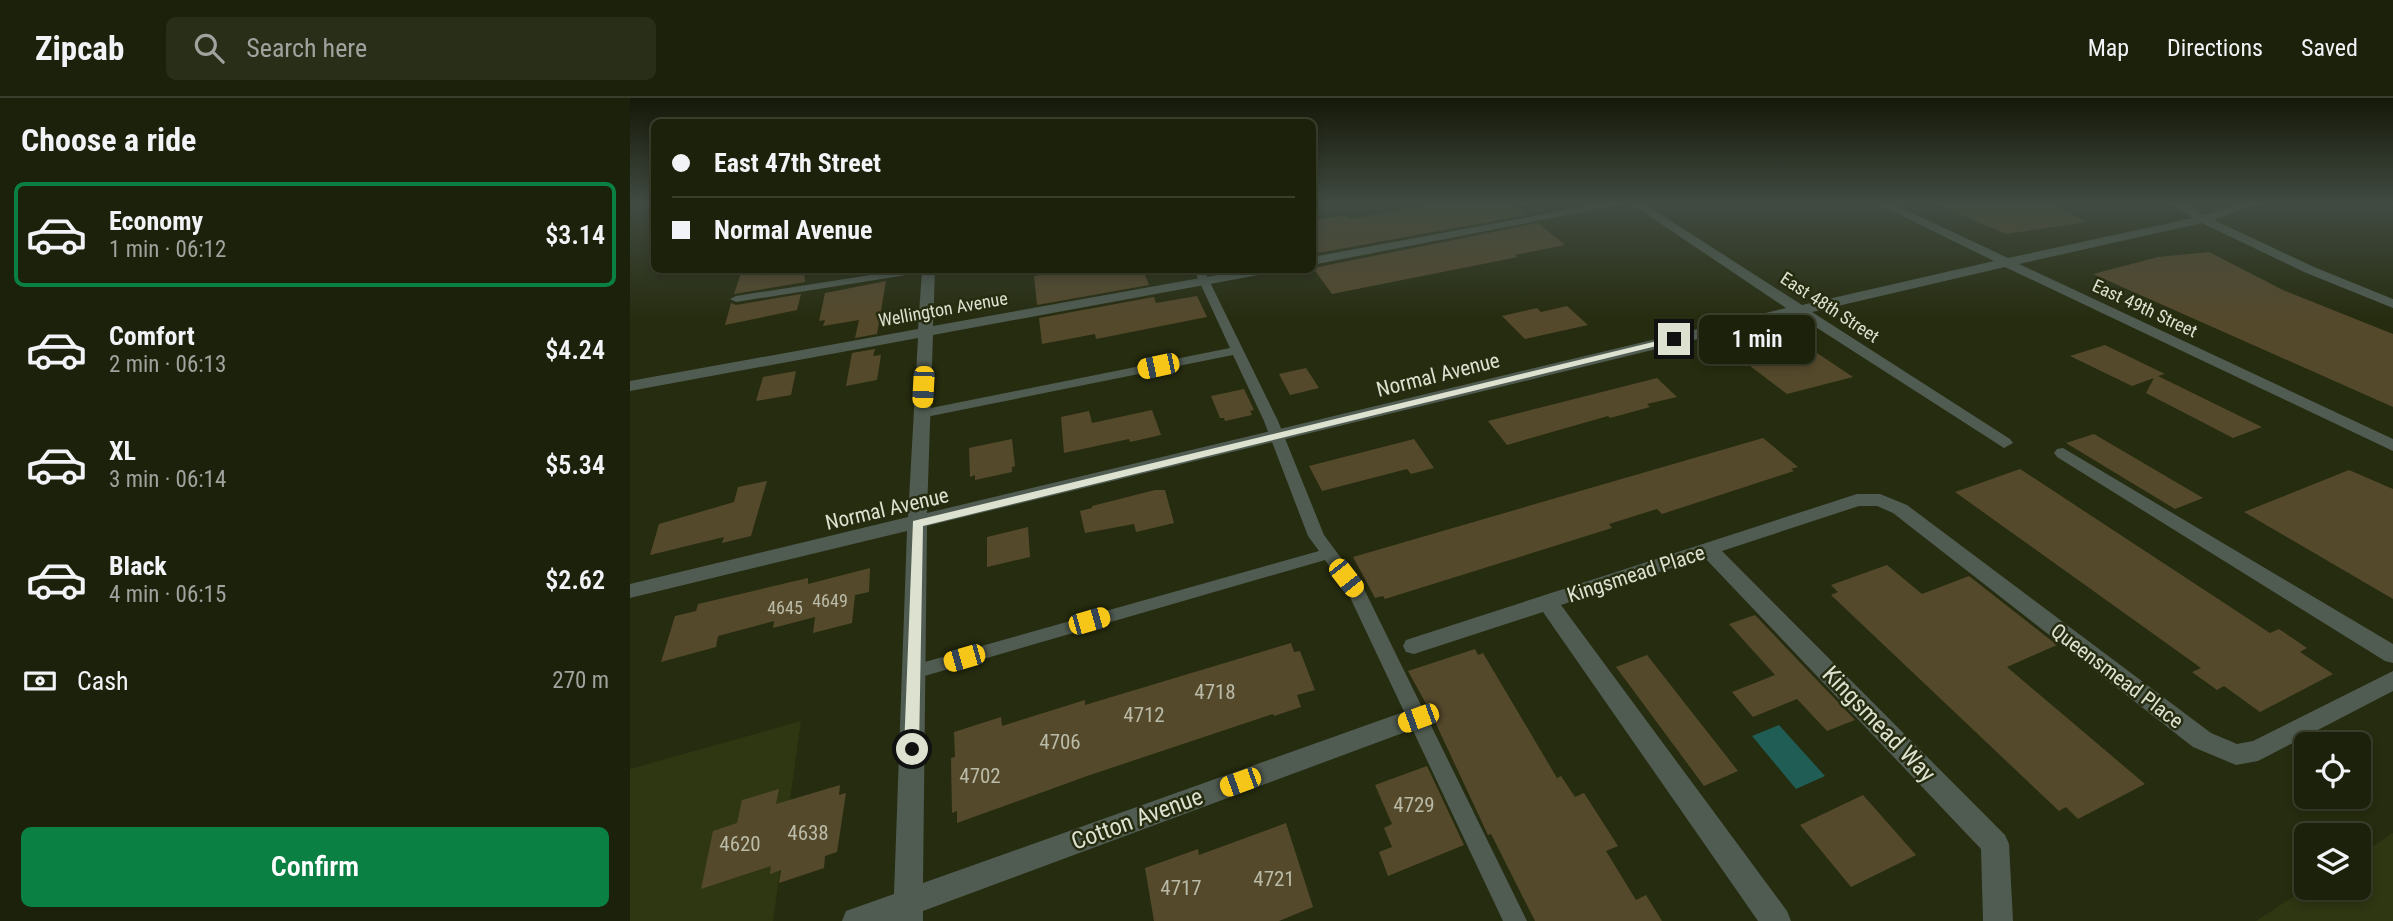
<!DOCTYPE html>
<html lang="en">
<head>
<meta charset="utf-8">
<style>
	:root { --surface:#1c210b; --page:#292e19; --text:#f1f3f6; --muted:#a0a39d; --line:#3a3e2c; --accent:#0b8043 }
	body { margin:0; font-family:"Roboto Condensed",sans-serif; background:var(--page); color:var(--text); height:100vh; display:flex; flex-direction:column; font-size:26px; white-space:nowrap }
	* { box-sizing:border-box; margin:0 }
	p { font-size:23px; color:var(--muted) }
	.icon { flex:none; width:38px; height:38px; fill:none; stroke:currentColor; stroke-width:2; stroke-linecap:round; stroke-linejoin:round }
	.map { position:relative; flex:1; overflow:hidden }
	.side { display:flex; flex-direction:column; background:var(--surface); width:630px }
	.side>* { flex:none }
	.guide { position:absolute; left:21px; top:21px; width:665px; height:154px; border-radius:10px; box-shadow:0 4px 10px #0003,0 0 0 2px var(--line); display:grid; align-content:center; height:154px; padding:0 21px; background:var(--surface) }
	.buttons { position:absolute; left:1664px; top:634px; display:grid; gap:14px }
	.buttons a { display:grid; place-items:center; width:77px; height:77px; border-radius:10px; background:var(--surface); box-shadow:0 4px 10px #0003,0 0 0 2px var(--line); font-size:35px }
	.end { position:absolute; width:32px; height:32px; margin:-16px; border:9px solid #dce1d0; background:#111; box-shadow:0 0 0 4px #111 }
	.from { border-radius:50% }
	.bubble { position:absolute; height:49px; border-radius:10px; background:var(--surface); box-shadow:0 4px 10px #0003,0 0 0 2px var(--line); font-size:23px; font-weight:600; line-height:49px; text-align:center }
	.car { position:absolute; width:21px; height:42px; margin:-21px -10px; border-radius:9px; box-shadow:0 0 5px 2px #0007; background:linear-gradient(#f5c518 24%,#345 0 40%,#f5c518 0 76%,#345 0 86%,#f5c518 0) }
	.guide b { display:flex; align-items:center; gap:24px; height:66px; font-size:26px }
	.guide b+b { border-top:2px solid var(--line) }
	.guide i { width:18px; height:18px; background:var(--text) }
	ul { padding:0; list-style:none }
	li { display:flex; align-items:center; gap:21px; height:105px; margin:0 14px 10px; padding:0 7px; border:4px solid transparent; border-radius:10px }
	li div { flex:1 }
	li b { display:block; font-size:26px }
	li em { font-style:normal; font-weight:600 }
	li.selected { border-color:var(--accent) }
	li>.icon { width:63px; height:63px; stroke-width:1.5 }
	h2 { padding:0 21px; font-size:32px; line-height:84px }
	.pay { display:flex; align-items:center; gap:18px; height:77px; padding:0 21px; font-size:26px }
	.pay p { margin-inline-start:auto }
	.primary-button { display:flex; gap:14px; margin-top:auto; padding:14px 21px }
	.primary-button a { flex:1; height:80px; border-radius:10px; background:var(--accent); color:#fff; font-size:28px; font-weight:600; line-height:80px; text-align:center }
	header { display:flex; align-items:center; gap:42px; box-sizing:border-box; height:98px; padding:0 35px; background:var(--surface); border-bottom:2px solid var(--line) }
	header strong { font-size:33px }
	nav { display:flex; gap:38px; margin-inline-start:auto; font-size:24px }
	.search { width:490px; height:63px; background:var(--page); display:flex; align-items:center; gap:18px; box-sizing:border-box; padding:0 24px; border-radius:10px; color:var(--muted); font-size:26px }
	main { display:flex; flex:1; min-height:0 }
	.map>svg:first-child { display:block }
	.built { fill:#2f3612 }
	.water { fill:#205d55 }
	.building { fill:#55492c }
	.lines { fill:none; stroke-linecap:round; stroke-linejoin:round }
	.service { fill:#505c52; fill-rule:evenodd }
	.minor { fill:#505c52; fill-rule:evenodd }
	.route { fill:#dce1d0 }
	.labels { text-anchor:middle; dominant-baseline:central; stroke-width:5; stroke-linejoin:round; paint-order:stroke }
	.far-street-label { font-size:18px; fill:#dce1d0; stroke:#262c0f }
	.number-label { font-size:18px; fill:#babba7 }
	.street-label { font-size:21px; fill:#dce1d0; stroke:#262c0f }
	.near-number-label { font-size:21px; fill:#babba7 }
	.near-street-label { font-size:24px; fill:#dce1d0; stroke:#262c0f }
</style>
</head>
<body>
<header>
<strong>Zipcab</strong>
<div class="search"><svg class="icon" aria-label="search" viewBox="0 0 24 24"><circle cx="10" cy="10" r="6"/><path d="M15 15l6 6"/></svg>Search here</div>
<nav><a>Map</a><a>Directions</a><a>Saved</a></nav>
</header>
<main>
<section class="side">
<h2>Choose a ride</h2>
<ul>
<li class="selected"><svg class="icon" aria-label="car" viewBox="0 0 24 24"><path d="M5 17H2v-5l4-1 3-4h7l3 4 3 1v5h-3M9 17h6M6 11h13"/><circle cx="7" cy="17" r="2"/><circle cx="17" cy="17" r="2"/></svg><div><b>Economy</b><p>1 min · 06:12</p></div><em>$3.14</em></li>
<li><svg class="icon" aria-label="car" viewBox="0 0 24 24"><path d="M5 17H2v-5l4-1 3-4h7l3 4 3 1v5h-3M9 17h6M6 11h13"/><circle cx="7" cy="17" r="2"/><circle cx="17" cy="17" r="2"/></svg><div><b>Comfort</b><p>2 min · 06:13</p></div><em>$4.24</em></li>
<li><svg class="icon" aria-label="car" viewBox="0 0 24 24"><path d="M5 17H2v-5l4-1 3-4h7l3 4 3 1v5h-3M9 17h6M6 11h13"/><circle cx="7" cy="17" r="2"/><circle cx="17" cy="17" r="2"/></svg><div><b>XL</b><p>3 min · 06:14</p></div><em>$5.34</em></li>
<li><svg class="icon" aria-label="car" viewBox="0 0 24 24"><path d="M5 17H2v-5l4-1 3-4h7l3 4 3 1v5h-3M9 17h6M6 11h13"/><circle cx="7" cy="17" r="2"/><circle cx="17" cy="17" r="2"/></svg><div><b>Black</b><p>4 min · 06:15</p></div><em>$2.62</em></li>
</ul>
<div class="pay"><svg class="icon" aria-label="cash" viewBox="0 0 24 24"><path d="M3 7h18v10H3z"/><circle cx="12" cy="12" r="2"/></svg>Cash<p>270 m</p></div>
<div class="primary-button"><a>Confirm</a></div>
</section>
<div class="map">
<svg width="1763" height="823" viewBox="0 0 1763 823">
	<rect width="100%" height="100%" fill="#262c0f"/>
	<g class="built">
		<polygon points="171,623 143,823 0,823 0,671"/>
		<polygon points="1763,735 1763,823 1626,823 1678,789 1729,789 1729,757"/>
	</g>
	<polygon class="water" points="1149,627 1195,678 1166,691 1122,638"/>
	<g class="building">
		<polygon points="817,105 882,105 897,117 682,156 682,123 715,117 718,121"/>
		<polygon points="1304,105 1418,105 1457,124 1376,136"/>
		<polygon points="908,125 935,147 885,157 888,159 702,196 683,170"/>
		<polygon points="1579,154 1653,192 1763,236 1763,309 1463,176 1528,159"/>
		<polygon points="112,172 174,172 175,184 104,196"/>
		<polygon points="445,172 513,172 519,187 407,207 404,178"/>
		<polygon points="256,183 247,236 225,240 229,222 193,228 195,222 189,223 195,195"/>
		<polygon points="171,196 167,212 95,227 101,205 106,207"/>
		<polygon points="567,198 577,219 466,241 465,236 412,246 409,220 524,199 526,205"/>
		<polygon points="937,208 958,227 895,241 872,218 907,210 911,214"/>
		<polygon points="1169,243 1223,279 1157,296 1107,258"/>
		<polygon points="1475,247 1535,276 1528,278 1632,329 1603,340 1516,295 1524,280 1502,288 1440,258"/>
		<polygon points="245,251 243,258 251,257 247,282 216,288 222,255"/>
		<polygon points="676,270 689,290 660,297 649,276"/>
		<polygon points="166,273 161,297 126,303 133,279"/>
		<polygon points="1027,280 1047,299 1017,306 1020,309 980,320 978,318 877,347 858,323"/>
		<polygon points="614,291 624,312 620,313 622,317 595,323 594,320 590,320 581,298"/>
		<polygon points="522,312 531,337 500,344 499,341 434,355 431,319 459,313 462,325"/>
		<polygon points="1464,336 1573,400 1545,411 1436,345"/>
		<polygon points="1133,340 1168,369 1161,371 1164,373 1032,416 1027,411 979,426 982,430 755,501 753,498 745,500 723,459"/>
		<polygon points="382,341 385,368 382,369 382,374 345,382 345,377 340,379 339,350"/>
		<polygon points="784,341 804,370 781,376 777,371 692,393 679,368"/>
		<polygon points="1390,371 1640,535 1649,531 1677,550 1670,554 1703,576 1630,614 1594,588 1587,592 1562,574 1571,570 1325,394"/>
		<polygon points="1719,372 1763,391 1763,501 1614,414"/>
		<polygon points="137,383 121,438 92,445 94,439 20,457 29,426 104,404 108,389"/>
		<polygon points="525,392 535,392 544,425 506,434 504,426 455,435 450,413 462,410 462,408"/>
		<polygon points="398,429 400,459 357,469 357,439"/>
		<polygon points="1257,467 1292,496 1339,478 1427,547 1377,569 1515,686 1448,721 1436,709 1429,713 1201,497 1208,494 1201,487"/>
		<polygon points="240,470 239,494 225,497 222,525 183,535 185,519 143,530 144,523 88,538 86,549 31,564 45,518 66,513 68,506 178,480 178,486"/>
		<polygon points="1125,517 1225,622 1197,633 1167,601 1123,619 1102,594 1145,577 1099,526"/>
		<polygon points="661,545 664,554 670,553 685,592 667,597 671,609 644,618 643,616 460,677 327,725 327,713 322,715 321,660 325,659 324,634 371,619 372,628 455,602 455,607"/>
		<polygon points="845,551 848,557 853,555 927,680 931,678 945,699 954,695 988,748 976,753 1006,802 1016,797 1032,823 905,823 861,736 858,737 799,611 778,573"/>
		<polygon points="1017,557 1108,673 1074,688 986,569"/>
		<polygon points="797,668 834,747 758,778 749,754 762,749 754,730 762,726 745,687"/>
		<polygon points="210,687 209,697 216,695 207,754 195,758 194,770 149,785 151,772 140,776 141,768 71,791 83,733 107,725 112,702 149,691 146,706"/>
		<polygon points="1233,697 1286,757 1221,789 1170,727"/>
		<polygon points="656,725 683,809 649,823 524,823 515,770 568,751 569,757"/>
	</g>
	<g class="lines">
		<g class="service">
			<polygon points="272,172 294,172 289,175 106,204 100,201 106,198"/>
			<polygon points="564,172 574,172 648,323 694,437 734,491 897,823 873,823 717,493 695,462 284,581 277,579 274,574 277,569 284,567 689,453 678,438 634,323 603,257 291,320 284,316 291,312 600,250"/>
		</g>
		<g class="minor">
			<polygon points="974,105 999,105 682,167 682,159"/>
			<polygon points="1000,105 1013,105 1172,207 1364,163 1246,105 1261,105 1378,160 1563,120 1538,105 1552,105 1575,117 1613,105 1631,105 1584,122 1684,169 1763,201 1763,210 1674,174 1572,125 1389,166 1763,341 1763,353 1375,169 1182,214 1380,341 1383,345 1374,350 1167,217 297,428 293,785 779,612 788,609 797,612 800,619 797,626 293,813 293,823 212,823 216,813 264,796 277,433 0,500 0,486 278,419 288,240 0,293 0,283 288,231 292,172 305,172 303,228 615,172 640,172 634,176 303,237 297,415 1156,210"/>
			<polygon points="1433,350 1763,546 1763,565 1755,563 1427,359 1424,355 1427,351"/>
			<polygon points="1227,396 1250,396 1277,407 1581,635 1607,646 1623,643 1763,573 1763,593 1628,663 1606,667 1563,649 1263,415 1247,408 1229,408 1092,453 1375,737 1379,746 1383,823 1353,823 1351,751 1074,459 931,507 1157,813 1161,823 1128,823 913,514 784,556 776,554 773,548 776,542"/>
		</g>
	</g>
	<linearGradient id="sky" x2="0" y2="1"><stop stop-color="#151808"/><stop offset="0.48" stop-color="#414b42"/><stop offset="1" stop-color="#414b42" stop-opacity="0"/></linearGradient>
	<rect width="1763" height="221" fill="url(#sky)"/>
	<polygon class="route" points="1044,239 1047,239 1047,243 293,428 289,651 282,657 277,655 274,651 283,423"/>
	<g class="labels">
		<g class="far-street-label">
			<text transform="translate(1200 209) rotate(33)">East 48th Street</text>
			<text transform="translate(1515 210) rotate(25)">East 49th Street</text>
			<text transform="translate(313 211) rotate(-10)">Wellington Avenue</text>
		</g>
		<g class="number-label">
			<text x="200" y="502">4649</text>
			<text x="155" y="509">4645</text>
		</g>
		<g class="street-label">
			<text transform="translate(808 277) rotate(-14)">Normal Avenue</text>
			<text transform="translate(257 411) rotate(-13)">Normal Avenue</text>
			<text transform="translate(1006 476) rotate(-18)">Kingsmead Place</text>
			<text transform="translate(1487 578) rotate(37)">Queensmead Place</text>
		</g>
		<g class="near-number-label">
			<text x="585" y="594">4718</text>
			<text x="514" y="617">4712</text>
			<text x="430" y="644">4706</text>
			<text x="350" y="678">4702</text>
			<text x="784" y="707">4729</text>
			<text x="178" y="735">4638</text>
			<text x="110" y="746">4620</text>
			<text x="644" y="781">4721</text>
			<text x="551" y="790">4717</text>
		</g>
		<g class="near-street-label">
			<text transform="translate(1249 626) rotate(46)">Kingsmead Way</text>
			<text transform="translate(507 721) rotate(-20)">Cotton Avenue</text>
		</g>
	</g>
</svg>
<div class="buttons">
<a><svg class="icon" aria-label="locate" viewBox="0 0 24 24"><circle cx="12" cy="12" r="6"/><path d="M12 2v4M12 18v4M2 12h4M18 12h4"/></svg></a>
<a><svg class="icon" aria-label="layers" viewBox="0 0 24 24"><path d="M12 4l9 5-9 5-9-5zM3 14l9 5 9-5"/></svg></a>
</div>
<i class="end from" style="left:282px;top:651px"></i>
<i class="end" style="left:1044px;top:241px"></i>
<div class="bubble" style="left:1069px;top:217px;width:116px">1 min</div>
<i class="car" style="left:528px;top:268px;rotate:258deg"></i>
<i class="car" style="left:293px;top:289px;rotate:183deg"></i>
<i class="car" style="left:716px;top:480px;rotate:142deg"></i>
<i class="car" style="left:459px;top:523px;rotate:74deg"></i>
<i class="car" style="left:334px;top:560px;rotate:254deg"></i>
<i class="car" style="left:788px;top:620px;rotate:250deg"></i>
<i class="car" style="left:610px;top:684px;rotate:250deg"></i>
<div class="guide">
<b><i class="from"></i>East 47th Street</b>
<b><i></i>Normal Avenue</b>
</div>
</div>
</main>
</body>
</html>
